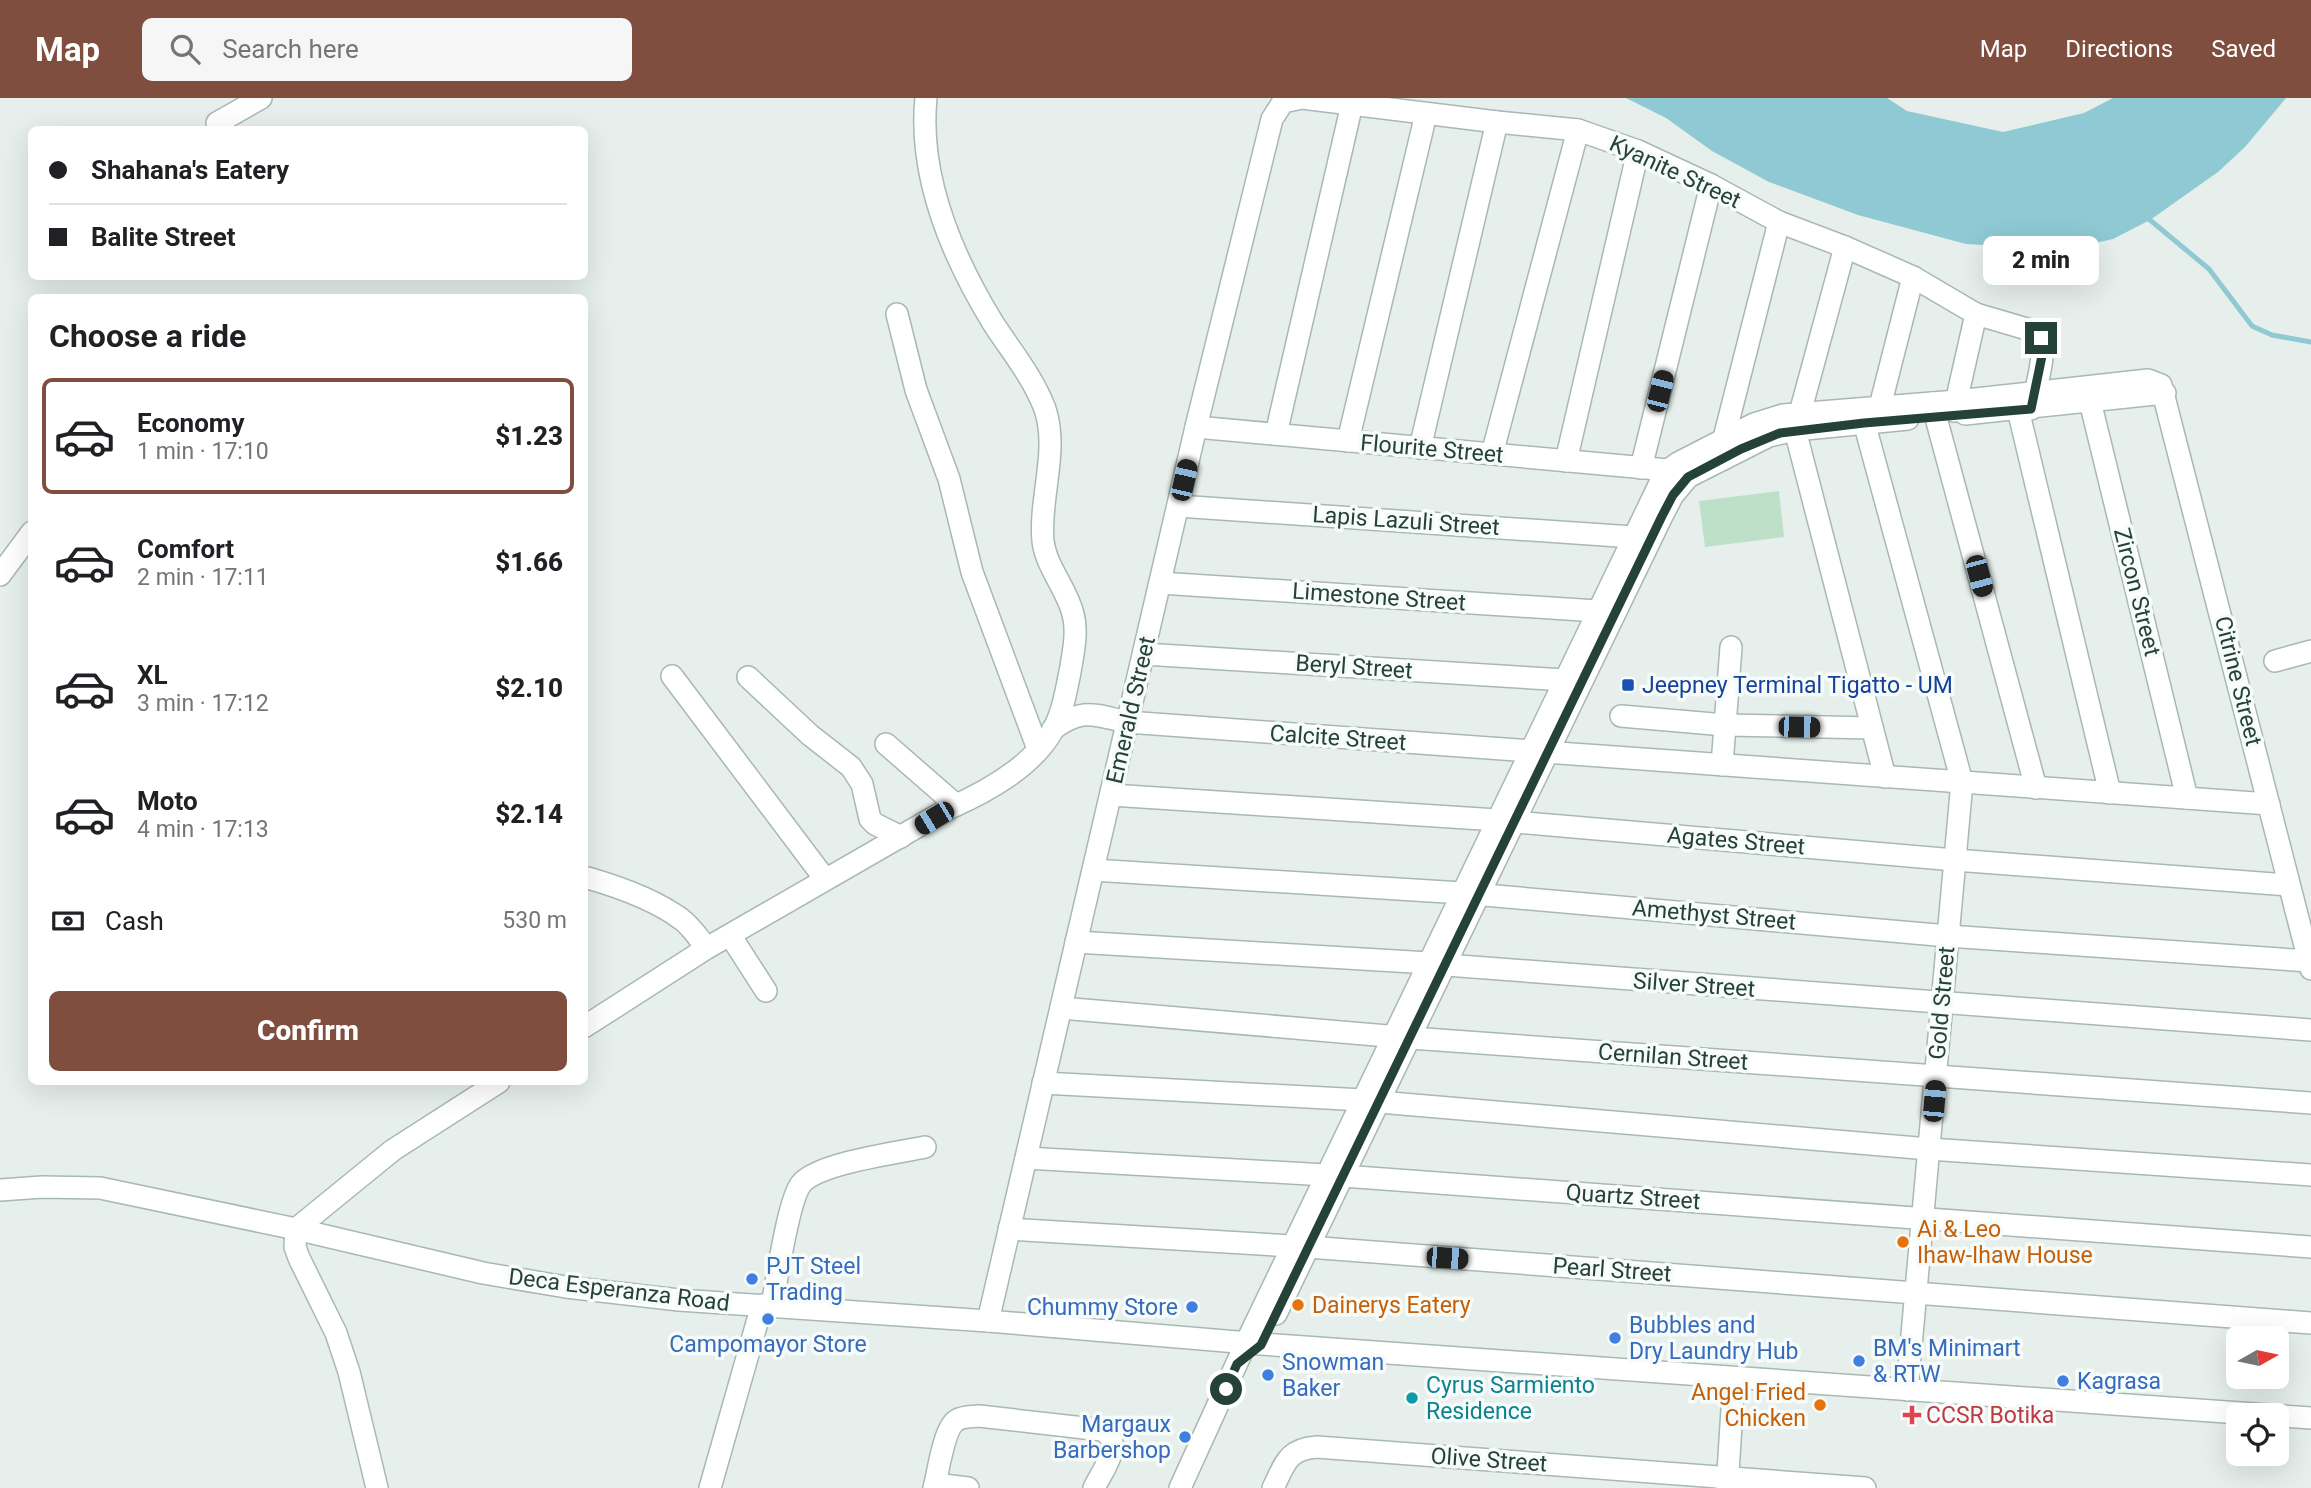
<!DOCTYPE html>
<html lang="en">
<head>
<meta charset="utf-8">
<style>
	:root { --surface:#fff; --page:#f6f6f6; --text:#202124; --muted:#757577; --line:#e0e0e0; --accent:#7f4e3f }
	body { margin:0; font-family:Roboto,sans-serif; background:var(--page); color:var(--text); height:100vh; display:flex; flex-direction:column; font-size:26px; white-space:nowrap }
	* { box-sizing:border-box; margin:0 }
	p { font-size:23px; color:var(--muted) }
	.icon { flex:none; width:38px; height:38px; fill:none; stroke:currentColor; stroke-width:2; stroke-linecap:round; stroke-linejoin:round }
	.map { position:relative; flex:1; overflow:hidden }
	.details { position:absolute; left:28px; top:196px; width:560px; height:791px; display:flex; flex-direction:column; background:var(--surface); border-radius:10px; box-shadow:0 7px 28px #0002 }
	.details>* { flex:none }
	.top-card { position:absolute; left:28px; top:28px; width:560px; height:154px; border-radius:10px; box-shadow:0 7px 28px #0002; display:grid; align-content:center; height:154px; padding:0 21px; background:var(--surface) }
	.needle { width:46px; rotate:81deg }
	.fabs { position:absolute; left:2226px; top:1228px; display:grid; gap:14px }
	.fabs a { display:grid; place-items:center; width:63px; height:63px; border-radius:10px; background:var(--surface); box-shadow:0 7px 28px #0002; font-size:35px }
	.end { position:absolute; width:32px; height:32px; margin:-16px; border:9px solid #24423a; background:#fff; box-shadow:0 0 0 4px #fff }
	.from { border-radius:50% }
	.bubble { position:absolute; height:49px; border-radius:10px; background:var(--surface); box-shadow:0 7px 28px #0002; font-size:23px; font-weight:800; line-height:49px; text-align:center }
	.car { position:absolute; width:21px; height:42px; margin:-21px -10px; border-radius:9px; box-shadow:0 0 5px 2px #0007; background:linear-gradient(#222 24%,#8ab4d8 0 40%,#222 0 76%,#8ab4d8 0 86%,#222 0) }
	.top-card b { display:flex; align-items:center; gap:24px; height:66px; font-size:26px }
	.top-card b+b { border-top:2px solid var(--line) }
	.top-card i { width:18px; height:18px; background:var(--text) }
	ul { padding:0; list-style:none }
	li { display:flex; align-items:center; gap:21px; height:116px; margin:0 14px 10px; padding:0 7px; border:4px solid transparent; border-radius:10px }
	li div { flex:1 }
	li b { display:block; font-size:26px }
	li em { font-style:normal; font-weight:800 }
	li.on { border-color:var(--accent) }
	li>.icon { width:63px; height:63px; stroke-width:1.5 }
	h2 { padding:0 21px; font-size:32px; line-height:84px }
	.pay { display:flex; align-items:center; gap:18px; height:77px; padding:0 21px; font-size:26px }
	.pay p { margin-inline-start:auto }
	.button { display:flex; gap:14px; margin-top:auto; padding:14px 21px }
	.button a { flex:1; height:80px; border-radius:10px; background:var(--accent); color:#fff; font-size:28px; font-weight:800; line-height:80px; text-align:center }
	header { display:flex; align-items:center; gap:42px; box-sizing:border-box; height:98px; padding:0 35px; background:var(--accent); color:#fff }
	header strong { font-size:33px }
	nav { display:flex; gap:38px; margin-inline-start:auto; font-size:24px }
	.search { width:490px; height:63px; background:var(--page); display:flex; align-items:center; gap:18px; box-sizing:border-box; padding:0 24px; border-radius:10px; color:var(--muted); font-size:26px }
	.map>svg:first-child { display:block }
	.green { fill:#bfe0c8 }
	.water { fill:#8ec9d4 }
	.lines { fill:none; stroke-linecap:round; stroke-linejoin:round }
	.stream { stroke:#8ec9d4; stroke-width:5 }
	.minor-casing { stroke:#a8b8b2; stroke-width:24 }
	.minor { stroke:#fff; stroke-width:21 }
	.route { stroke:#24423a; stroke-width:9 }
	.transit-dot { fill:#1a4fb4; stroke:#f7fbf9; stroke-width:2.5 }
	.food-dot { fill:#e8710a; stroke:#f7fbf9; stroke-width:2.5 }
	.shop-dot { fill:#3f7fe0; stroke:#f7fbf9; stroke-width:2.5 }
	.culture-dot { fill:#0f9aa8; stroke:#f7fbf9; stroke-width:2.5 }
	.health-dot { fill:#e0444e; stroke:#f7fbf9; stroke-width:2.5 }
	.labels { text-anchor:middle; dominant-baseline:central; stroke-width:7; stroke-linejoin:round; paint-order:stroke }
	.street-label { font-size:23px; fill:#24423a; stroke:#f7fbf9 }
	.transit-label { font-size:23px; fill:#164399; stroke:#f7fbf9; text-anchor:start }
	.food-label { font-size:23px; fill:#c56008; stroke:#f7fbf9; text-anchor:start }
	.shop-label { font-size:23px; fill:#366cbe; stroke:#f7fbf9; text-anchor:start }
	.culture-label { font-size:23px; fill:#0d838f; stroke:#f7fbf9; text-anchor:start }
	.health-label { font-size:23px; fill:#be3a42; stroke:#f7fbf9; text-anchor:start }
</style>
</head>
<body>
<header>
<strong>Map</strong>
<div class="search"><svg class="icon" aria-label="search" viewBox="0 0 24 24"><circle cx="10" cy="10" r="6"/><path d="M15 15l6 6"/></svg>Search here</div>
<nav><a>Map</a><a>Directions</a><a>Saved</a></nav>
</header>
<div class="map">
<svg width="2311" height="1390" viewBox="0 0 2311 1390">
	<rect width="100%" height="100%" fill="#e6efeb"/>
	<polygon class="green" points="1779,393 1784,439 1705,449 1699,403"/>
	<polygon class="water" points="1626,0 1887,0 1907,13 2003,34 2084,15 2113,0 2286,0 2245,49 2218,74 2150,122 2113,141 2077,149 2038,150 1966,146 1858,117 1769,84 1712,53 1666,20"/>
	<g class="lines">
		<polyline class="stream" points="2144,117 2209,171 2252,228 2272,237 2311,244"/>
		<defs>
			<g id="minor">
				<polyline points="217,25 261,0"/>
				<polyline points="897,216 916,292 949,381 972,474 1038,651"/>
				<polyline points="2087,291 2187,700"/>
				<polyline points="2015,299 2110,695"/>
				<polyline points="1932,305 2036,690"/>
				<polyline points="1861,313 1962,684 1907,1292"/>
				<polyline points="1954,313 1976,216"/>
				<polyline points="1800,315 1845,149"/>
				<polyline points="1965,316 2165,295"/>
				<polyline points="1877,320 1913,179"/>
				<polyline points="1196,329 1668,372"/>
				<polyline points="1795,332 1885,679"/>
				<polyline points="1276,336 1352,6"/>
				<polyline points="1724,340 1779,124"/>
				<polyline points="1348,343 1426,16"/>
				<polyline points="1420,350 1497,24"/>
				<polyline points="1492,356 1578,32"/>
				<polyline points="1566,363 1638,53"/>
				<polyline points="1641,370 1711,87"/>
				<polyline points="1178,408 1633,439"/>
				<polyline points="0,477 32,434"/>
				<polyline points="1160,485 1597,513"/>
				<polyline points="1144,556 1565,582"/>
				<polyline points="2275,563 2311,553"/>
				<polyline points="672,578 825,781"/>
				<polyline points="748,579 810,637 851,669 862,686 870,721 875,726 901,739"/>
				<polyline points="1621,618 1725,627 1872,630"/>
				<path d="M1053,631C1083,609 1094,617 1127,624L2269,706"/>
				<polyline points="886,646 956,707"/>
				<polyline points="1722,667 1731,549"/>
				<polyline points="1111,697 1497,722"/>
				<polyline points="1516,724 1955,762 2289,787"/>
				<polyline points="1093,772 1462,795 1948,838 2309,863"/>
				<path d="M588,780C619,789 654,801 681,821C691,828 699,841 707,850"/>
				<polyline points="730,837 766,893"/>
				<polyline points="1076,844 1429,865"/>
				<polyline points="1446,867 2311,932"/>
				<polyline points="1061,910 1411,940 2311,1005"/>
				<path d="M584,929L707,850L950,710C988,693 1034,668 1054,630C1063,613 1066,593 1070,574C1073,556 1078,534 1073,516C1067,491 1046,469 1043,443C1039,400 1059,353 1045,311C1033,279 1011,253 993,225C952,158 918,79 926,0"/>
				<polyline points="1043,985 1363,1002"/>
				<polyline points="1379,1004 1929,1051 2311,1077"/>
				<polyline points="1026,1060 1343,1078 2311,1149"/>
				<polyline points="0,1092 42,1089 100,1090 296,1131 483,1175 566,1189 679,1202 988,1223 1261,1246 2311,1320"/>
				<polyline points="1009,1131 1308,1149 2311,1225"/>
				<path d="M772,1207C777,1182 788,1103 801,1086C818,1065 897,1055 925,1049"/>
				<polyline points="1276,1216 1662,418 1673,397 1688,379 1769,338 1795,332 1908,321"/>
				<path d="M988,1223L1196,329L1272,21L1283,4L1302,0L1497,24L1578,32L1638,53L1711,87L1779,124L1845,149L1913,179L1976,216L2037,234C2050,249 2035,292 2031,311"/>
				<polyline points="935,1386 968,1390"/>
				<polyline points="377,1390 349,1274 336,1235 299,1160 295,1149 296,1131 393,1052 499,984"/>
				<polyline points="710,1390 762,1207"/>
				<path d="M934,1390C938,1375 944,1329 957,1322C964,1318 972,1319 979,1318L1102,1332C1126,1344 1102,1373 1094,1390"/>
				<polyline points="1180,1390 1246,1245 1661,383 1668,372 1678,365 1754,326 1783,317 1957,303 2148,282 2161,287 2311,871"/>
				<path d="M1273,1390C1285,1366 1287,1351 1317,1349L1865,1390"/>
				<polyline points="1727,1390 1734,1280"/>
			</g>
		</defs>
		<use href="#minor" class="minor-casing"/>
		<use href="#minor" class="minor"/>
	</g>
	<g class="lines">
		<polyline class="route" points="1226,1291 1237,1266 1261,1247 1662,418 1673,397 1688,379 1741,351 1780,335 1864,325 2031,311 2043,253 2041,240"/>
	</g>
	<rect class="transit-dot" x="1621" y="580" width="14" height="14" rx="3.5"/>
	<g class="food-dot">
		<circle cx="1903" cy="1144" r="7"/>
		<circle cx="1298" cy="1207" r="7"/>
		<circle cx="1820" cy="1307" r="7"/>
	</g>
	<g class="shop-dot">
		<circle cx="752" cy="1181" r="7"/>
		<circle cx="1192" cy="1209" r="7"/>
		<circle cx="768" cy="1221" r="7"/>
		<circle cx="1615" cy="1240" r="7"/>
		<circle cx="1859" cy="1263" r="7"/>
		<circle cx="1268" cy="1277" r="7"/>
		<circle cx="2063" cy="1283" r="7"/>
		<circle cx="1185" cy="1339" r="7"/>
	</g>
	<circle class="culture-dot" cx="1412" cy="1300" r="7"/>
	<path class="health-dot" d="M1908.5 1306.5h7v7h7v7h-7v7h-7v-7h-7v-7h7z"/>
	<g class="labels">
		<g class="street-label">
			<text transform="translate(1675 74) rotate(25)">Kyanite Street</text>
			<text transform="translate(1432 351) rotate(5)">Flourite Street</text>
			<text transform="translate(1406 423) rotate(4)">Lapis Lazuli Street</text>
			<text transform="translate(2137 494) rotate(76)">Zircon Street</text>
			<text transform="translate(1379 499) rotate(4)">Limestone Street</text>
			<text transform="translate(1354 569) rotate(4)">Beryl Street</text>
			<text transform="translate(2238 583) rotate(76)">Citrine Street</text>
			<text transform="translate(1131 612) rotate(-77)">Emerald Street</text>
			<text transform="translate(1338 640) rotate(4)">Calcite Street</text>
			<text transform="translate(1736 743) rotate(5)">Agates Street</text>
			<text transform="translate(1714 817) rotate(5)">Amethyst Street</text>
			<text transform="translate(1694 887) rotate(4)">Silver Street</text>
			<text transform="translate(1942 905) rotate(-85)">Gold Street</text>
			<text transform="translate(1673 959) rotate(4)">Cernilan Street</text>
			<text transform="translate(1633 1099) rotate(4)">Quartz Street</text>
			<text transform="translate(1612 1172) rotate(4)">Pearl Street</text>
			<text transform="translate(619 1192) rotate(7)">Deca Esperanza Road</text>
			<text transform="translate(1489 1362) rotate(4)">Olive Street</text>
		</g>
		<g class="transit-label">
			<text x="1642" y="587">Jeepney Terminal Tigatto - UM</text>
		</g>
		<g class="food-label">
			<text x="1917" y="1131">Ai &amp; Leo<tspan x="1917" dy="26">Ihaw-Ihaw House</tspan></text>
			<text x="1312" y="1207">Dainerys Eatery</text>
			<text x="1806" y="1294" text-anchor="end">Angel Fried<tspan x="1806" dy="26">Chicken</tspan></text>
		</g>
		<g class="shop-label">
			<text x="766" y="1168">PJT Steel<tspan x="766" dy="26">Trading</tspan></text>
			<text x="1178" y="1209" text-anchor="end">Chummy Store</text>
			<text x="1629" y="1227">Bubbles and<tspan x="1629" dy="26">Dry Laundry Hub</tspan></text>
			<text x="768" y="1246" text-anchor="middle">Campomayor Store</text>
			<text x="1873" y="1250">BM's Minimart<tspan x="1873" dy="26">&amp; RTW</tspan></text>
			<text x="1282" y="1264">Snowman<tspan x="1282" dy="26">Baker</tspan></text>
			<text x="2077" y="1283">Kagrasa</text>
			<text x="1171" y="1326" text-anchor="end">Margaux<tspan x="1171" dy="26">Barbershop</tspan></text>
		</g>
		<g class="culture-label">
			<text x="1426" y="1287">Cyrus Sarmiento<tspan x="1426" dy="26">Residence</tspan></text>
		</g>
		<g class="health-label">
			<text x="1926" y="1317">CCSR Botika</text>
		</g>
	</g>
</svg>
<div class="fabs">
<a><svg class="needle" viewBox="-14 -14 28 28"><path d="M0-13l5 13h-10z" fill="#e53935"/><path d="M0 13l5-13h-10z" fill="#757577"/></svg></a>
<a><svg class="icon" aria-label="locate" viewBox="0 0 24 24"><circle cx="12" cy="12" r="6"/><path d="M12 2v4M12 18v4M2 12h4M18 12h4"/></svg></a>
</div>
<i class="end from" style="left:1226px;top:1291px"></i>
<i class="end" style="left:2041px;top:240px"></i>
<div class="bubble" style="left:1983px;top:138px;width:116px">2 min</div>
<i class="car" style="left:1660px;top:293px;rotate:14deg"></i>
<i class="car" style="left:1184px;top:382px;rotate:13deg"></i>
<i class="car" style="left:1979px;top:478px;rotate:165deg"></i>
<i class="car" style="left:1799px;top:629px;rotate:91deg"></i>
<i class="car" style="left:934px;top:720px;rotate:239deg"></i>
<i class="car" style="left:1934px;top:1003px;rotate:5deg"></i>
<i class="car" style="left:1447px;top:1160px;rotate:94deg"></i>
<div class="top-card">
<b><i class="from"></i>Shahana's Eatery</b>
<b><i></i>Balite Street</b>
</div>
<section class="details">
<h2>Choose a ride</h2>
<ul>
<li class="on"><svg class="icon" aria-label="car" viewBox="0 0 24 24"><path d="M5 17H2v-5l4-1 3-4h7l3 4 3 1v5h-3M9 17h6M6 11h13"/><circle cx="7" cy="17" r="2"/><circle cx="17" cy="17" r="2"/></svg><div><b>Economy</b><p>1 min · 17:10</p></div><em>$1.23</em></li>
<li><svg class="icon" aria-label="car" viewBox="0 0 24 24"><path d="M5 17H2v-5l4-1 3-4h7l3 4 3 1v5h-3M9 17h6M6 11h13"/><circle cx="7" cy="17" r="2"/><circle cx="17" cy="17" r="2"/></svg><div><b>Comfort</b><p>2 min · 17:11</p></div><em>$1.66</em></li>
<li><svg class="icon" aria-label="car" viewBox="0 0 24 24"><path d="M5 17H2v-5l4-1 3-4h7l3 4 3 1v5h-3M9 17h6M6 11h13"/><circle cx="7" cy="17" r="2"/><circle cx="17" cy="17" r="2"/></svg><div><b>XL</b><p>3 min · 17:12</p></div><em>$2.10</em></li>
<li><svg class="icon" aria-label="car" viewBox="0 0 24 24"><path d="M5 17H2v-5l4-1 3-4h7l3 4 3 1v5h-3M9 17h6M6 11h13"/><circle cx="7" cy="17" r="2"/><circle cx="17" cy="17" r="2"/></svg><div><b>Moto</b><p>4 min · 17:13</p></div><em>$2.14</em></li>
</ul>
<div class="pay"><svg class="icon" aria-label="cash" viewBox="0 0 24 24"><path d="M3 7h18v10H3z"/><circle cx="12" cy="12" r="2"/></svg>Cash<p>530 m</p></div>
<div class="button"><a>Confirm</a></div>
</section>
</div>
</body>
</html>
